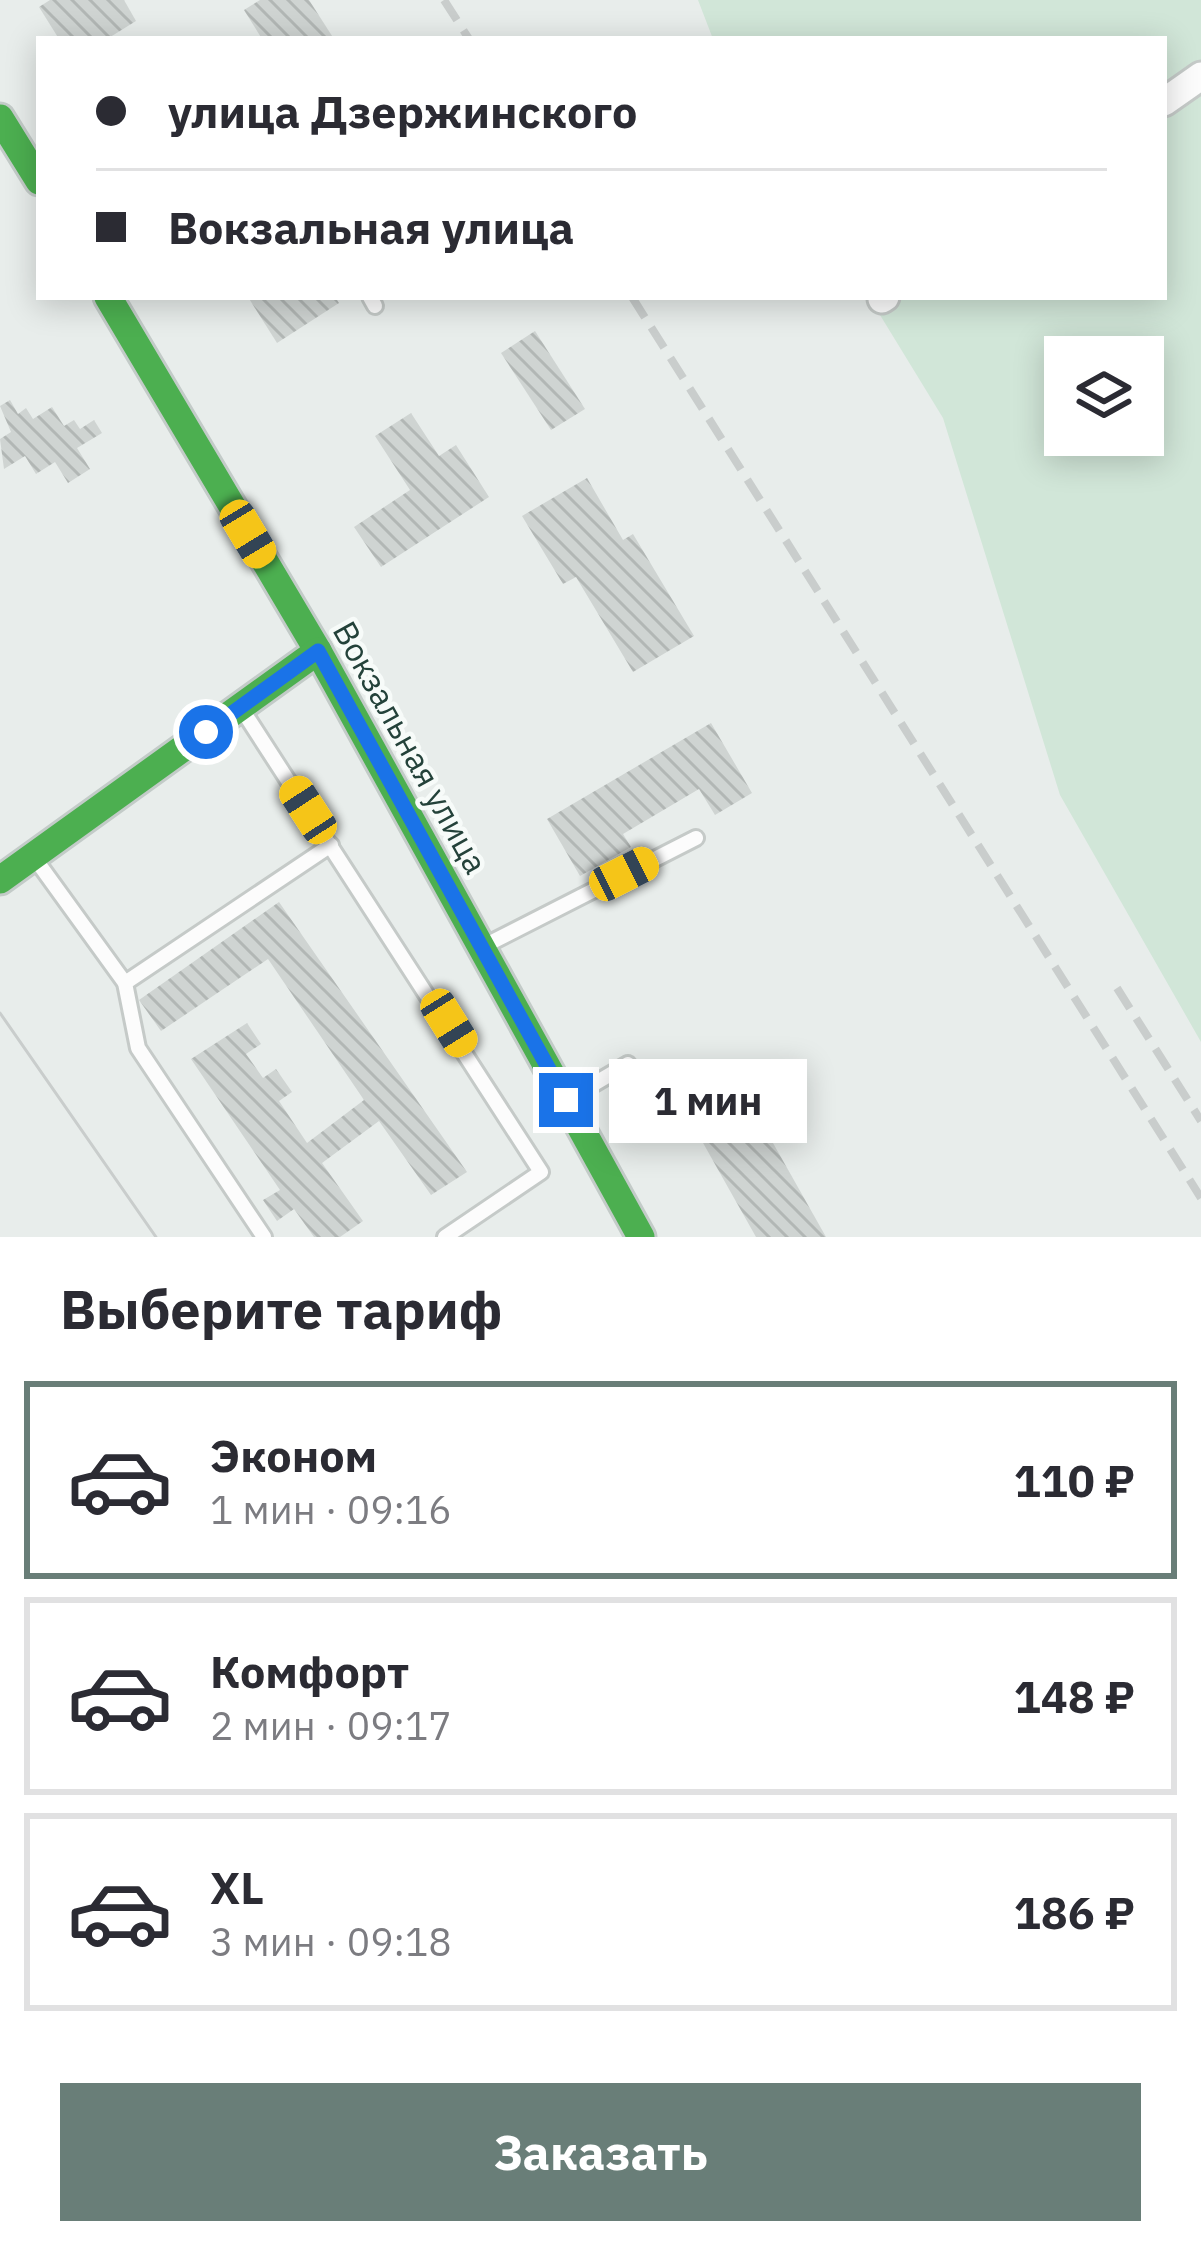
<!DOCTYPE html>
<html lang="ru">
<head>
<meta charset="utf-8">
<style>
	:root { --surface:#fff; --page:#f2f2f3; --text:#2b2b33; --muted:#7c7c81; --line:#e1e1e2; --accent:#697e78 }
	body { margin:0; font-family:"IBM Plex Sans",sans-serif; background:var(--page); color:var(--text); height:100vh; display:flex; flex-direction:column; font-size:45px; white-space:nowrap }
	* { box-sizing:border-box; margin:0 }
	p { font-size:39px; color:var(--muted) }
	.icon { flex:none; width:66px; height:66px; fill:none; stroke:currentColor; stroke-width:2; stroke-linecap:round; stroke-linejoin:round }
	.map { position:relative; height:1237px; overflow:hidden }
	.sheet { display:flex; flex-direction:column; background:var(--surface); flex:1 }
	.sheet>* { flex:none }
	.top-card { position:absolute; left:36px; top:36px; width:1131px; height:264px; border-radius:0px; box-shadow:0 6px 30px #0003; display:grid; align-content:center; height:264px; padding:0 60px; background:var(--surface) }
	.controls { position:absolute; left:1044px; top:336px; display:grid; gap:24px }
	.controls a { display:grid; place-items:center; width:120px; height:120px; border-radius:0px; background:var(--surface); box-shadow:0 6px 30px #0003; font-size:60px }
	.end { position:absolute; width:54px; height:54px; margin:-27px; border:15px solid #1a73e8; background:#fff; box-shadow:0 0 0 6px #fff }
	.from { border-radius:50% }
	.bubble { position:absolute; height:84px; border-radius:0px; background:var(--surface); box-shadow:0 6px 30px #0003; font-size:39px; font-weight:700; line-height:84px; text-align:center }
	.car { position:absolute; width:36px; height:72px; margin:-36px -18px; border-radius:15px; box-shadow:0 0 9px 3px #0007; background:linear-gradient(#f5c518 24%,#345 0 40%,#f5c518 0 76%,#345 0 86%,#f5c518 0) }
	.top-card b { display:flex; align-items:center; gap:42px; height:114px; font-size:45px }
	.top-card b+b { border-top:3px solid var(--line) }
	.top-card i { width:30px; height:30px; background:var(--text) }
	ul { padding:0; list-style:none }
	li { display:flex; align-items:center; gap:36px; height:198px; margin:0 24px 18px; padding:0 36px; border:6px solid var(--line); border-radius:0px }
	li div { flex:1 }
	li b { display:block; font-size:45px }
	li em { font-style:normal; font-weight:700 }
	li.current { border-color:var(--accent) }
	li>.icon { width:108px; height:108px; stroke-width:1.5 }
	h2 { padding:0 60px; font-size:54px; line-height:144px }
	.action { display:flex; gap:24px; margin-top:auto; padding:24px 60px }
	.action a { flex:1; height:138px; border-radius:0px; background:var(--accent); color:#fff; font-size:48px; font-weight:700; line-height:138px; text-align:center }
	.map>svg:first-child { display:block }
	.green { fill:#d1e6d8; fill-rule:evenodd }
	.building { fill:url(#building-back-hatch) }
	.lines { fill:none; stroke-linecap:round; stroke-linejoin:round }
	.lane-casing { stroke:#c5cac8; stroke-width:20 }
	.street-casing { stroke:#c5cac8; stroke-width:33 }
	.fast-casing { stroke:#c3cbc8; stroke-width:33 }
	.lane { stroke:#fcfcfc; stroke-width:14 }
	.street { stroke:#fcfcfc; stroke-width:27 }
	.fast { stroke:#4caf50; stroke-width:27 }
	.tram { stroke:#c9cdcc; stroke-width:3 }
	.rail { stroke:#c9cdcc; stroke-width:8; stroke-dasharray:24 12; stroke-linecap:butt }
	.route { stroke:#1a73e8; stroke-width:15 }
	.labels { text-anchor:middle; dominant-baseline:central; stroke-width:9; stroke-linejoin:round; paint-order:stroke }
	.street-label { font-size:33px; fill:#24423a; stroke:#f7fbf9 }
</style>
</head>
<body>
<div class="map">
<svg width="1201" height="1237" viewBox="0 0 1201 1237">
	<defs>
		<pattern id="building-back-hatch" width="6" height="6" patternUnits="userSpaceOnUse" patternTransform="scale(3)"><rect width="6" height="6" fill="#cfd4d2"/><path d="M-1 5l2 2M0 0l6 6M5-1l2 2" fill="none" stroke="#b2b7b5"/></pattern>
	</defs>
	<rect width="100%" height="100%" fill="#e8edeb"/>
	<path class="green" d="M698,0H1201V1042L1060,795L943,418L869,297H1164V39H713ZM1065,357H1143V435H1065Z"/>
	<g class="building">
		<polygon points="50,0 124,0 136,21 107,39 59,39 39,7"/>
		<polygon points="260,0 309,0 334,39 262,39 244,10"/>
		<polygon points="248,297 335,297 339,303 277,343"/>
		<polygon points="535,331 585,409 551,430 501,353"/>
		<polygon points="10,400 18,414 26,408 33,419 52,407 64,426 74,420 80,429 94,420 102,433 77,448 90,469 68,483 55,462 36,474 25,456 4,469 0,439 11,432 0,406"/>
		<polygon points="411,413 439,456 456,445 489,497 381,567 354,527 410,490 375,436"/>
		<polygon points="587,478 623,540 633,534 694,636 633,672 576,577 563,584 522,516"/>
		<polygon points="711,723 752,793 715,815 699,789 623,834 631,847 580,876 547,819"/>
		<polygon points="279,902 467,1172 431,1195 379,1121 322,1163 363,1221 340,1237 314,1237 294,1209 277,1221 263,1200 280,1190 191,1059 247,1023 261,1044 246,1054 263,1078 276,1069 292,1092 279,1101 307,1143 364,1100 268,959 161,1031 139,1000"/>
		<polygon points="729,1065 826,1237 756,1237 676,1095"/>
	</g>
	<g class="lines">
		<defs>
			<g id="lane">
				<polyline points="370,297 375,306"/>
				<polyline points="243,711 541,1172 445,1237"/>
				<polyline points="36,860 125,983 138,1048 264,1237"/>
				<polyline points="486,945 696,838"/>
				<polyline points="125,983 331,845"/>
				<polyline points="570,1098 628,1064"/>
			</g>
			<g id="street">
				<polyline points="1164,102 1201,76"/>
				<polyline points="882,299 885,297"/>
			</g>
			<g id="fast">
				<polyline points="0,118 39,181"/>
				<polyline points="108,297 318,651 641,1237"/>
				<polyline points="0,880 318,651"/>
			</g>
		</defs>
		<use href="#lane" class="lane-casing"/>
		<use href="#street" class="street-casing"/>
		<use href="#fast" class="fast-casing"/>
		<use href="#lane" class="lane"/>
		<use href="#street" class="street"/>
		<use href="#fast" class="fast"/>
		<polyline class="tram" points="0,1013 156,1237"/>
		<g class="rail">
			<polyline points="444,0 469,39"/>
			<polyline points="632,297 1201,1198"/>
			<polyline points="1117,988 1201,1121"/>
		</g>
	</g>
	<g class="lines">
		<polyline class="route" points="206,732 318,651 566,1100"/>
	</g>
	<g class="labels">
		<g class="street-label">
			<text transform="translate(411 747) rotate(61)">Вокзальная улица</text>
		</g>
	</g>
</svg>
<div class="controls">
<a><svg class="icon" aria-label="layers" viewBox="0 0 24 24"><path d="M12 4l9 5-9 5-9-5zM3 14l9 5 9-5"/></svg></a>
</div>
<i class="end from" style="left:206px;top:732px"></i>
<i class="end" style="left:566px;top:1100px"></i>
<div class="bubble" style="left:609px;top:1059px;width:198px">1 мин</div>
<i class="car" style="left:248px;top:534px;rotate:149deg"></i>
<i class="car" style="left:308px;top:810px;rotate:327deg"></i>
<i class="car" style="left:624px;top:874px;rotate:63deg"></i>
<i class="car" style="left:449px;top:1023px;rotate:148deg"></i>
<div class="top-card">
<b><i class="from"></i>улица Дзержинского</b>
<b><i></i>Вокзальная улица</b>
</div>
</div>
<section class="sheet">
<h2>Выберите тариф</h2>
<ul>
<li class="current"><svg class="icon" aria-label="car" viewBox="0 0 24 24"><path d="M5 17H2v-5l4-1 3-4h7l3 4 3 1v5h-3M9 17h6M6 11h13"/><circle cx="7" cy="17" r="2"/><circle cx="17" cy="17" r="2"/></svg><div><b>Эконом</b><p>1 мин · 09:16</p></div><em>110 ₽</em></li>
<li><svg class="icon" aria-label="car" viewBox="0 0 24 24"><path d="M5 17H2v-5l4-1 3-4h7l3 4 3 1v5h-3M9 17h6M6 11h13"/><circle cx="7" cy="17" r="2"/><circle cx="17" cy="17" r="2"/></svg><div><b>Комфорт</b><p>2 мин · 09:17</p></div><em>148 ₽</em></li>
<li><svg class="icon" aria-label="car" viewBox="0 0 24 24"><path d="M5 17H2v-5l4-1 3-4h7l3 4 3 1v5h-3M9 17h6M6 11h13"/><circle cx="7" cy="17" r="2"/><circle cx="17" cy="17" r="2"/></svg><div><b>XL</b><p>3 мин · 09:18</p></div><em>186 ₽</em></li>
</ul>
<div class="action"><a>Заказать</a></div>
</section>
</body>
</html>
